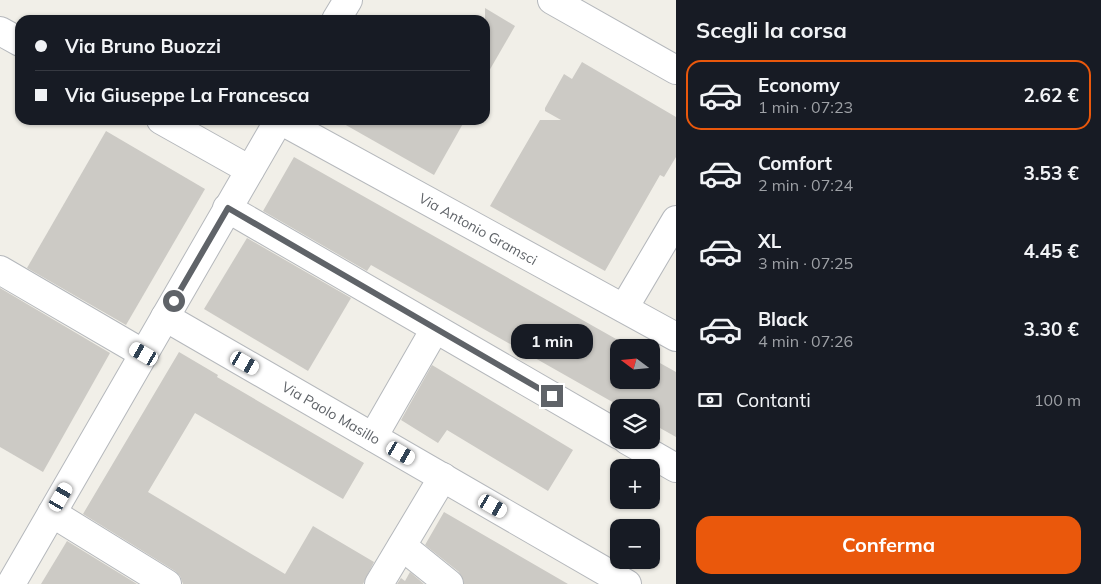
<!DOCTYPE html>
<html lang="it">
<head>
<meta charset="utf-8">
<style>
	:root { --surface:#171b24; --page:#20242c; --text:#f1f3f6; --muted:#9ea1a6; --line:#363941; --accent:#ea580c }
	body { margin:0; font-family:Mulish,sans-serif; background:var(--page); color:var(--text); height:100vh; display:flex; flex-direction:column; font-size:19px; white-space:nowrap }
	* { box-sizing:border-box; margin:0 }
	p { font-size:16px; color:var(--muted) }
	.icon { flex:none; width:28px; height:28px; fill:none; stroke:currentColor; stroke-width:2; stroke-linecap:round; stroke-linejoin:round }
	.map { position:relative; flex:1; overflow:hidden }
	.details { display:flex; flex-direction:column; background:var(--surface); width:425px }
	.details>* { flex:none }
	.top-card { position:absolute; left:15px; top:15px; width:475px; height:110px; border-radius:15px; box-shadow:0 1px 4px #0004; display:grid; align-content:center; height:110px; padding:0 20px; background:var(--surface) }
	.needle { width:32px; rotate:286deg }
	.fabs { position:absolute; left:610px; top:339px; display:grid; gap:10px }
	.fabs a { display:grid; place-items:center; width:50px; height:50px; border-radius:10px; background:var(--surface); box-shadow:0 1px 4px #0004; font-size:25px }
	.end { position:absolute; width:22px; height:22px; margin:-11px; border:6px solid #5f6368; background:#fff; box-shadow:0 0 0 2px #fff }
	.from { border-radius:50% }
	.bubble { position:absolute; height:35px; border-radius:15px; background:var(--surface); box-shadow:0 1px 4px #0004; font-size:16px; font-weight:700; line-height:35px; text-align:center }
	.car { position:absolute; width:15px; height:30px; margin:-15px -8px; border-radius:6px; box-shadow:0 0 4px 1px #0007; background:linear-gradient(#fff 24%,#345 0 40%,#fff 0 76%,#345 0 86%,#fff 0) }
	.top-card b { display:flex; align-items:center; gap:18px; height:48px; font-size:19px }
	.top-card b+b { border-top:1px solid var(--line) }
	.top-card i { width:12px; height:12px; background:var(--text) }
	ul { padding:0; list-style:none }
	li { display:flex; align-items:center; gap:15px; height:70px; margin:0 10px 8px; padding:0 10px; border:2px solid transparent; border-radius:15px }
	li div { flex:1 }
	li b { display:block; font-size:19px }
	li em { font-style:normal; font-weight:700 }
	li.active { border-color:var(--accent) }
	li>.icon { width:45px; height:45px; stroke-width:1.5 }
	h2 { padding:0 20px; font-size:22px; line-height:60px }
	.pay { display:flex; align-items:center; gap:12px; height:55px; padding:0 20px; font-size:19px }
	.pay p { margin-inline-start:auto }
	.button { display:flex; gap:10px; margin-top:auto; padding:10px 20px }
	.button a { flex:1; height:58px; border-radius:15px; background:var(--accent); color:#fff; font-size:20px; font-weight:700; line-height:58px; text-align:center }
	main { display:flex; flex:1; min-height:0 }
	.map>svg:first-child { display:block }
	.building { fill:#cccac5 }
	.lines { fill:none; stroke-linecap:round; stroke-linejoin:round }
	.pedestrian-casing { stroke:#b5b8bc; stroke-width:30 }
	.minor-casing { stroke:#b5b8bc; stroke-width:30 }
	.pedestrian { stroke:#fff; stroke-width:28 }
	.minor { stroke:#fff; stroke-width:28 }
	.route { stroke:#5f6368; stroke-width:6 }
	.labels { text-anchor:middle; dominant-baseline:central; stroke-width:5; stroke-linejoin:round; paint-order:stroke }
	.street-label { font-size:14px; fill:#5f6368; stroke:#fff }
</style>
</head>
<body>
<main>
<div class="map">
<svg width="676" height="584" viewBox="0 0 676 584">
	<rect width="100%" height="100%" fill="#f1efe8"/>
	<g class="building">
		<polygon points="485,8 515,26 485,78"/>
		<polygon points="582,62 676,117 676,157 664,177 660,175 605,271 490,206 540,120 561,120 545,111 545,108 564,74 572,79"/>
		<polygon points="337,120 465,120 434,175"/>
		<polygon points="106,131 205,189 126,325 27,268"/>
		<polygon points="294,157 632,348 619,348 619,380 651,380 651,358 676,372 676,437 651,423 651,408 623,408 371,265 367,271 263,211"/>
		<polygon points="247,238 351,298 308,371 204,309"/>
		<polygon points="0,288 110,353 43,472 0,447"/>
		<polygon points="179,352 218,375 217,377 364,463 343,499 195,413 148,492 285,574 313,526 374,562 363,584 183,584 180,576 175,571 83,514"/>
		<polygon points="432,365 573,450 548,491 447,430 438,443 401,420"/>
		<polygon points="444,512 568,584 464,584 459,572 425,545"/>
		<polygon points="67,541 137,584 41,584"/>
		<polygon points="410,572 424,584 397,584 401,578 405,581"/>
	</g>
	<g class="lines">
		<defs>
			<polyline id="pedestrian" points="373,437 435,329"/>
			<g id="minor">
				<polyline points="552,0 676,70"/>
				<polyline points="336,20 348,0"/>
				<polyline points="0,31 20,42"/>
				<polyline points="161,120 250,170"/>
				<polyline points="280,120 676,337"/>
				<polyline points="227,208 619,435"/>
				<polyline points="0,270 144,354"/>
				<polyline points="624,308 676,220"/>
				<polyline points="165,317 627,584"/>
				<polyline points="627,440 676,468"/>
				<polyline points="52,513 167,584"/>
				<polyline points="402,546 449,584"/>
				<polyline points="11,584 279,120"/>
				<polyline points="379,584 443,477"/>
			</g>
		</defs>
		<use href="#pedestrian" class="pedestrian-casing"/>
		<use href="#minor" class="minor-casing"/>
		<use href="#pedestrian" class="pedestrian"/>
		<use href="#minor" class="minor"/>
	</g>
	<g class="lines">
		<polyline class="route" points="174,301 228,208 552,396"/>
	</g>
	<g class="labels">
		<g class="street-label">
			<text transform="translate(478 229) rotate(29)">Via Antonio Gramsci</text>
			<text transform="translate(331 413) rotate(30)">Via Paolo Masillo</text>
		</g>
	</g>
</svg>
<div class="fabs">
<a><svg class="needle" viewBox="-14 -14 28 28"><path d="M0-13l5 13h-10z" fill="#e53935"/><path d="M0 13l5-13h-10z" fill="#9ea1a6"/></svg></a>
<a><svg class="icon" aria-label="layers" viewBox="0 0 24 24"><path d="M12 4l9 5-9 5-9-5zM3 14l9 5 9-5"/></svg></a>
<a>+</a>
<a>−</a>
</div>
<i class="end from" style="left:174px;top:301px"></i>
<i class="end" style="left:552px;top:396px"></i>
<div class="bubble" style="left:511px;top:324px;width:82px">1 min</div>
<i class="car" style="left:144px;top:354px;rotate:300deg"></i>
<i class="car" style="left:245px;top:363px;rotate:120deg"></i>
<i class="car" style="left:401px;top:453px;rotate:120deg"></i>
<i class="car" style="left:61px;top:497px;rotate:30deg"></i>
<i class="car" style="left:493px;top:506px;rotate:120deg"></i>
<div class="top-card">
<b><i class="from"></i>Via Bruno Buozzi</b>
<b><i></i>Via Giuseppe La Francesca</b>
</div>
</div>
<section class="details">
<h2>Scegli la corsa</h2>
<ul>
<li class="active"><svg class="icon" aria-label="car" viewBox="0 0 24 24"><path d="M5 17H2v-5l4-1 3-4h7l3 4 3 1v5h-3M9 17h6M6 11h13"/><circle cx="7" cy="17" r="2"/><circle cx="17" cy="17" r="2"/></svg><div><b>Economy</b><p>1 min · 07:23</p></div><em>2.62 €</em></li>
<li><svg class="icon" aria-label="car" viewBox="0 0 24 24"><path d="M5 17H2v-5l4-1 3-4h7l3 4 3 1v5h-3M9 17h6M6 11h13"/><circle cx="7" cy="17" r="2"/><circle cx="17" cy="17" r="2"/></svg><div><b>Comfort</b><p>2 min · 07:24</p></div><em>3.53 €</em></li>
<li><svg class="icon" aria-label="car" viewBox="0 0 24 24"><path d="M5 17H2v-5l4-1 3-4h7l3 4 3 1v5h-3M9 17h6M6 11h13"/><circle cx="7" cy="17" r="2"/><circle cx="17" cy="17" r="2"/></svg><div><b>XL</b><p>3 min · 07:25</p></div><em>4.45 €</em></li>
<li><svg class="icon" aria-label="car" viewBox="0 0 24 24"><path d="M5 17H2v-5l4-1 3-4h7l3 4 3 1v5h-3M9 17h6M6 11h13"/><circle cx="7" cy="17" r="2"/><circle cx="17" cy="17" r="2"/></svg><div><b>Black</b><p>4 min · 07:26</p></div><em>3.30 €</em></li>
</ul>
<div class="pay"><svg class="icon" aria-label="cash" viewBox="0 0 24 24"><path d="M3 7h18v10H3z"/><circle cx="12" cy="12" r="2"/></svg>Contanti<p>100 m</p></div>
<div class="button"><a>Conferma</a></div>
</section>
</main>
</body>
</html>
